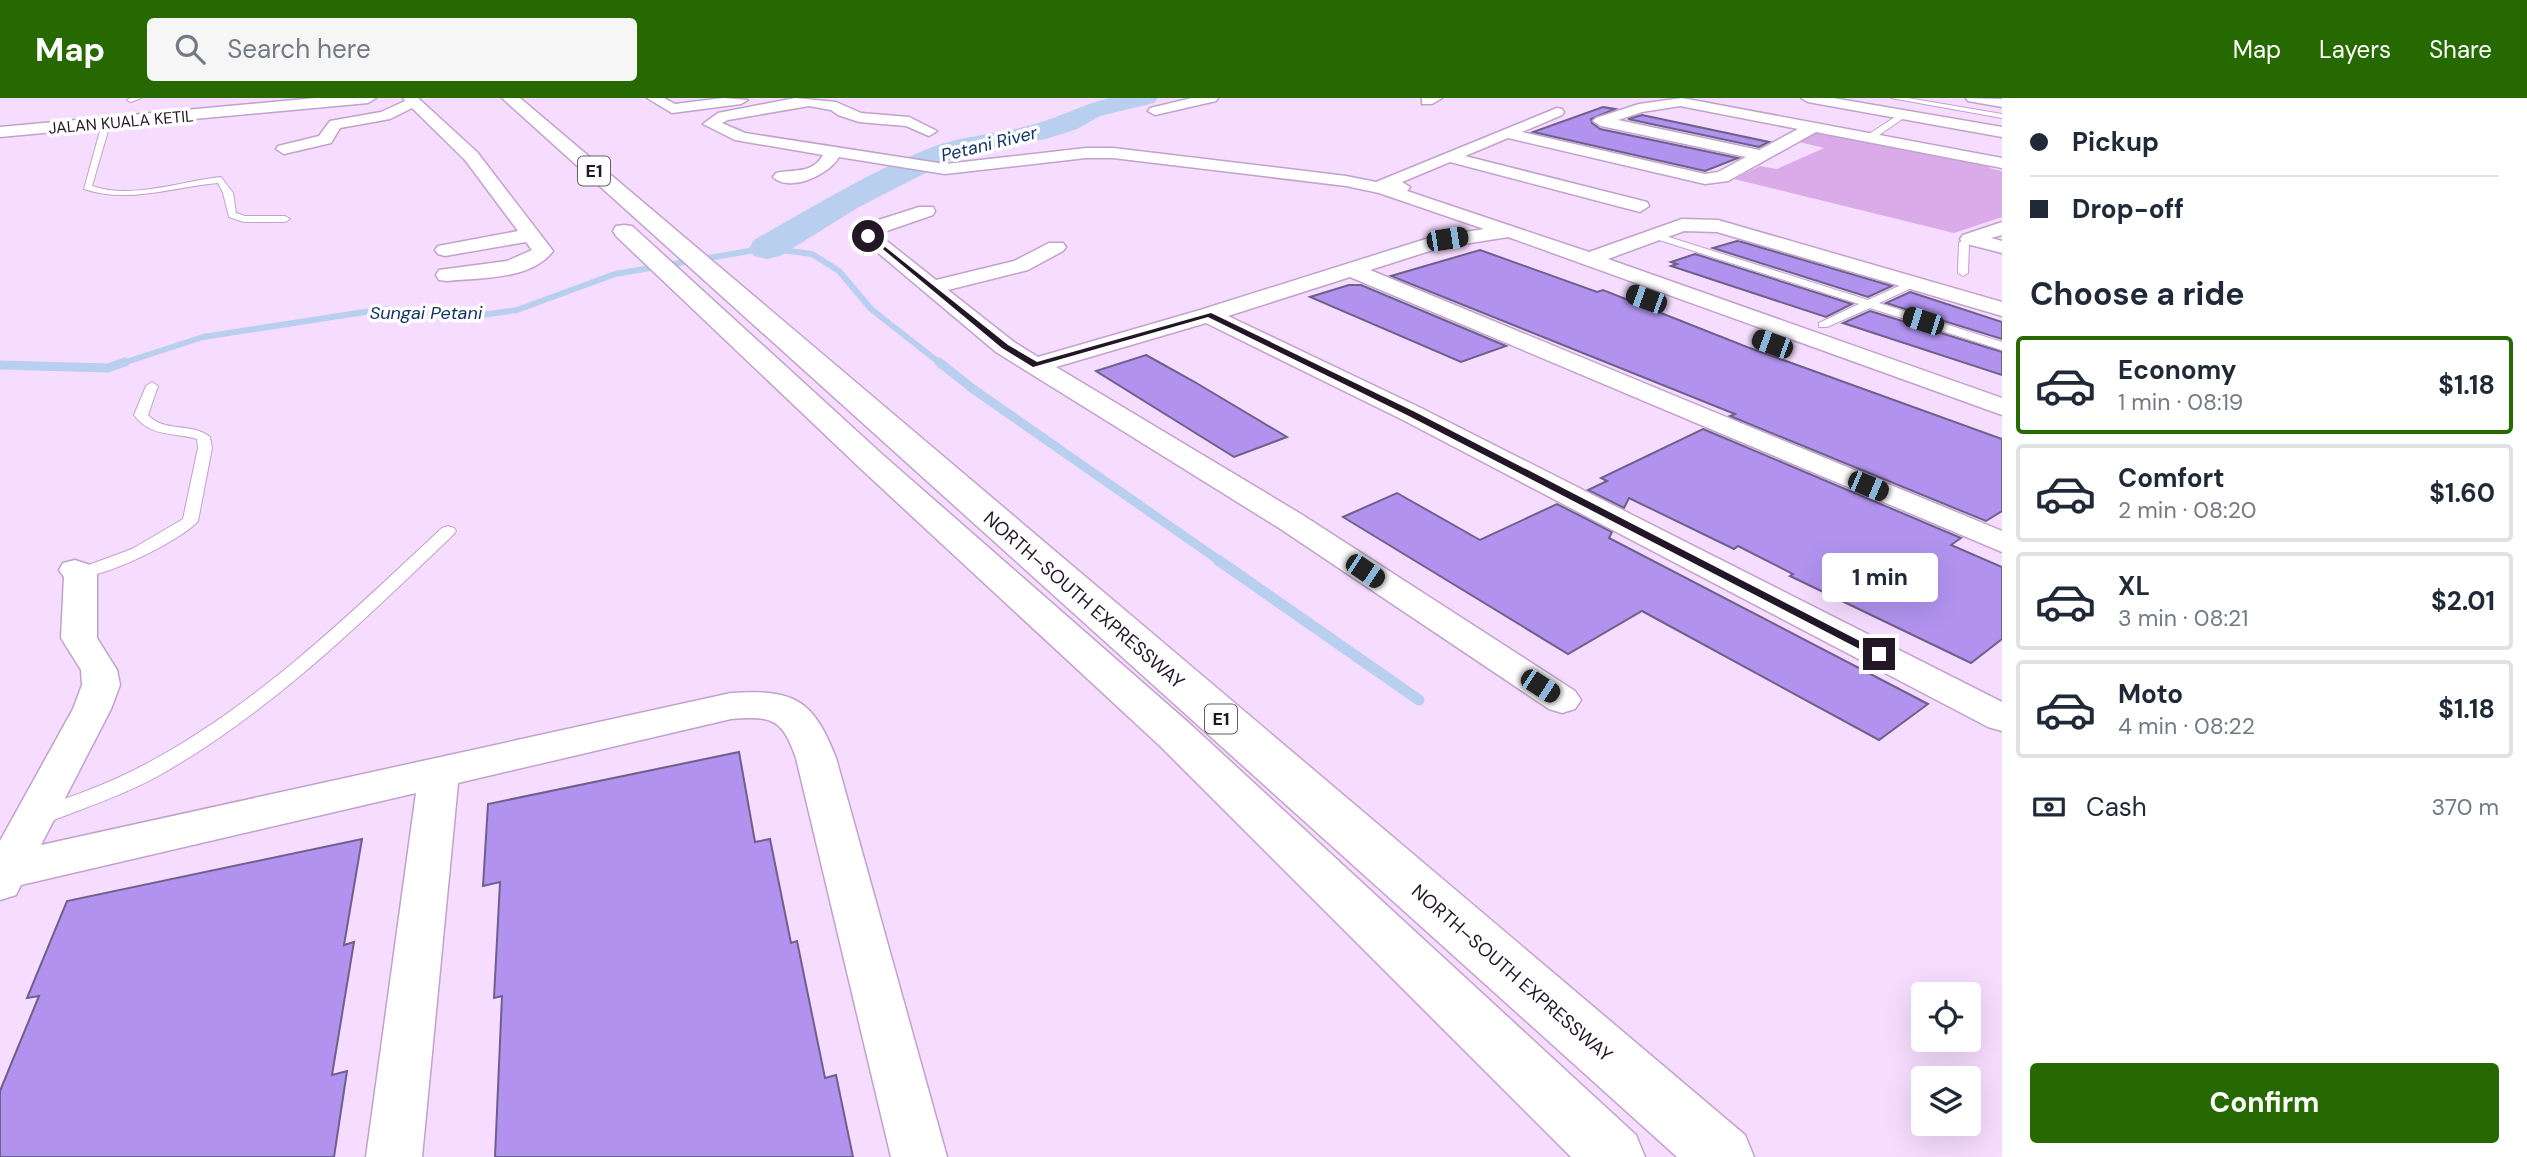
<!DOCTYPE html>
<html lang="en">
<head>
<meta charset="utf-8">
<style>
	:root { --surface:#fff; --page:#f6f6f7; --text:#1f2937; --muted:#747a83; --line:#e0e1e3; --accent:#266900 }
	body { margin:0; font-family:"DM Sans",sans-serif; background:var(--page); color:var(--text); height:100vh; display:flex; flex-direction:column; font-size:26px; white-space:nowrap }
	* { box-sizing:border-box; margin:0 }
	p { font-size:23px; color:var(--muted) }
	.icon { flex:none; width:38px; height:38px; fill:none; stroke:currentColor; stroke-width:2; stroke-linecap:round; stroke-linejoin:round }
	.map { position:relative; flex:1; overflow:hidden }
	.panel { display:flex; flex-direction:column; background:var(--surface); width:525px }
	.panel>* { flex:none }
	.banner { display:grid; align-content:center; height:154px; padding:0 28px; background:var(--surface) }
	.tools { position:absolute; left:1911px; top:884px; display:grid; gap:14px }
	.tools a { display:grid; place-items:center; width:70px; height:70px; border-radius:7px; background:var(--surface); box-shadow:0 7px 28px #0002; font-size:35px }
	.end { position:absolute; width:32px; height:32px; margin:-16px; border:9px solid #231727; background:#fff; box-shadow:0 0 0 4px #fff }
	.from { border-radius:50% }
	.bubble { position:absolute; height:49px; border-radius:7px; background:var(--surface); box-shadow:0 7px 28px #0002; font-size:23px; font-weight:700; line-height:49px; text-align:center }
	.car { position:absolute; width:21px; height:42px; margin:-21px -10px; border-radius:9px; box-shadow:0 0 5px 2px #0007; background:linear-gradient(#222 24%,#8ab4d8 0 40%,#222 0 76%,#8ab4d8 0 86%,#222 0) }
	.banner b { display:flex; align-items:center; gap:24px; height:66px; font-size:26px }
	.banner b+b { border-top:2px solid var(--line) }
	.banner i { width:18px; height:18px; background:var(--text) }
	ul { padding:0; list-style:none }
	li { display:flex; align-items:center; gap:21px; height:98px; margin:0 14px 10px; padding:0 14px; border:4px solid var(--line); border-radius:7px }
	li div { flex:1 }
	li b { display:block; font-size:26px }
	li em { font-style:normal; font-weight:700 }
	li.active { border-color:var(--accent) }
	li>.icon { width:63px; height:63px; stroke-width:1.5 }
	h2 { padding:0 28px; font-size:32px; line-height:84px }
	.pay { display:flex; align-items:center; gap:18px; height:77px; padding:0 28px; font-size:26px }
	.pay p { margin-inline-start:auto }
	.action { display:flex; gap:14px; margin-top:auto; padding:14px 28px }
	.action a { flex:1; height:80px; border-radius:7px; background:var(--accent); color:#fff; font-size:28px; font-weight:700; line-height:80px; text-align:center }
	header { display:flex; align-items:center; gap:42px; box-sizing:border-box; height:98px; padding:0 35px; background:var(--accent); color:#fff }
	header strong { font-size:33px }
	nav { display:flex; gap:38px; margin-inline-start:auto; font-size:24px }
	.search { width:490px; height:63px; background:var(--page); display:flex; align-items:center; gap:18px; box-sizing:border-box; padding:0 24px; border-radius:7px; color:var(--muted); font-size:26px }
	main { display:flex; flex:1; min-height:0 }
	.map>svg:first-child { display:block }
	.green { fill:#daabe8 }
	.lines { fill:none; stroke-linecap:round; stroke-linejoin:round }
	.stream-far2 { stroke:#b8cff0; stroke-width:6 }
	.stream-far1 { stroke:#b8cff0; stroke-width:9 }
	.stream { stroke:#b8cff0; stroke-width:11 }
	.river { fill:#b8cff0; fill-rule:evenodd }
	.building { fill:#b193ef; stroke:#6d608a; stroke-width:2 }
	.lane-casing { stroke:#c1a2cb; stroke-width:2 }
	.street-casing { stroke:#c1a2cb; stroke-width:3 }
	.primary-casing { stroke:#c1a2cb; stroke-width:3 }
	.highway-casing { stroke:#c1a2cb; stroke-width:3 }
	.lane { fill:#fff; fill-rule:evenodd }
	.street { fill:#fff; fill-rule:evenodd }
	.primary { fill:#fff; fill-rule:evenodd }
	.highway { fill:#fff; fill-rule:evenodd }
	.route { fill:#231727 }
	.labels { text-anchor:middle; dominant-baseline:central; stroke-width:7; stroke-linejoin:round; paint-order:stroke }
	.far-street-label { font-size:16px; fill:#231727; stroke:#fff }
	.far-water-label { font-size:18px; font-style:italic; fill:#103466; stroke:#fff }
	.shield { fill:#fff; stroke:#655d68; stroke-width:2 }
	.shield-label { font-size:18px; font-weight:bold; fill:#231727 }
	.street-label { font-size:19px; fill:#231727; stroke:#fff }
</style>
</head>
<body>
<header>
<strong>Map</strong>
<div class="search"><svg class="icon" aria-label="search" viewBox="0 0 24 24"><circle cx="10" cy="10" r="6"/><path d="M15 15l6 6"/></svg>Search here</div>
<nav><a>Map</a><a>Layers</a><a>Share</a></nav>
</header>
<main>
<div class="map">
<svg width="2002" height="1059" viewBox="0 0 2002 1059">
	<rect width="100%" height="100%" fill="#f6dcfe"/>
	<polygon class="green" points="1813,35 1825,35 1994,66 1989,70 2002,73 2002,119 1954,135 1734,81 1760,68 1777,71 1824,50 1799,44"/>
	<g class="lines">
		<polyline class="stream-far2" points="120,266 203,239 384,211 467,219 517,212 615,176 767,150 812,156 839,173 871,211 941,266"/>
		<g class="stream-far1">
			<polyline points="939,264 973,291 1220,463"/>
			<polyline points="0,267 108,270 125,264"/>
		</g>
		<polyline class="stream" points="1218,462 1419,602"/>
		<path class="river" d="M1110,0H1158L1154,5L1100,18L1077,31L1046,41L995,50L951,62L859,109L780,158L767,161L754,158L749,150L754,142C811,110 869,74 930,50C964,37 1001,36 1035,26C1061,19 1083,6 1110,0Z"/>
	</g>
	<g class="building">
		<polygon points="1603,9 1615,11 1591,21 1592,25 1600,31 1738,60 1705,73 1533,34"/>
		<polygon points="1642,17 1769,44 1759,49 1628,21"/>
		<polygon points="1737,143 1742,144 1892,188 1868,199 1713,150"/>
		<polygon points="1480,152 1597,194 1603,192 1747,249 2002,341 2002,413 1986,423 1730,318 1735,316 1391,178"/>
		<polygon points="1695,156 1852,206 1826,219 1671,168 1677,166 1671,164"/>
		<polygon points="1349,187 1361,187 1506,248 1461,264 1310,199"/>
		<polygon points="1910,194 2002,224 2002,241 1886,205"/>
		<polygon points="1870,213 2002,254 2002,277 1843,225"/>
		<polygon points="1146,257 1193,283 1287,339 1234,359 1096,273"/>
		<polygon points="1703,331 1961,440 1951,447 2002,469 2002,541 1971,565 1790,478 1793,476 1738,448 1734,451 1629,400 1624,410 1588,392 1607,383 1601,380"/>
		<polygon points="1397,395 1480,442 1557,406 1612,434 1609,440 1928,606 1879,642 1642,513 1568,556 1343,419"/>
		<polygon points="739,654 755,744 770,741 791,845 797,843 825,980 836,977 853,1059 495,1059 502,898 494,900 500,784 483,788 488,706"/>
		<polygon points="362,741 344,847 354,844 332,977 347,973 334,1059 0,1059 0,993 39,898 27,900 67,803"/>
	</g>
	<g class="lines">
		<defs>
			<g id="lane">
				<polygon points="130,0 141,0 131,4 127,2"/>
				<polygon points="1891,0 1908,0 2002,16 2002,20"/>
				<polygon points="1901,15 1908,17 1872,42 1866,42 1866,38"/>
				<path d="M107,23L114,25L108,33L92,88C132,102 180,83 221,79L233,95L236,115L245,118H285L290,121L285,124H244L229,119L223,95L218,85C173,89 128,106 84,91L100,33Z"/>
				<polygon points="1653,134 1868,202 1910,183 1918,183 1918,187 1879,205 2002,244 2002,252 1870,210 1827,229 1819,229 1819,225 1859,206 1650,139 1648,137"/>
				<polygon points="1966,139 1975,141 1969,146 1968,175 1963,178 1958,175 1959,145"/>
				<path d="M152,284L158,288L148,317C164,335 192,324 210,339L212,350L198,423C182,442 98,484 75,478L73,475L75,472L132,451L183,421L198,350L197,341C173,334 150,339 134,317L146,288Z"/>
				<path d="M448,428L454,430L456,433L454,436C362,524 271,614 160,677C124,697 84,710 46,725L39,727L32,725L28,719L32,713C69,699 109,686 144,667C257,607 350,516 442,430Z"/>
			</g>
			<g id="street">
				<path d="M403,0H418L477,54L550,149L553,153C532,182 479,180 447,183L439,182L436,177L439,172L507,163L532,152L526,144L445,158L438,156L435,152L438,148L518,133L465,62L412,10L390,21L340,30L331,45L284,56L276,51L278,48L319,38L330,23L381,14L405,3Z"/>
				<polygon points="647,0 664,0 675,6 723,0 748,2 741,6 672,15"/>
				<path d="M795,0L836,4L861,15L909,19L937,33L929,38L906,28L859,24L838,17L831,12L809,8L728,22L722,25L745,35L945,66L1086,50H1113L1346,78L1376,84L1557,10L1562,11L1564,14L1562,17L1522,34L1705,76L1718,74L1746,59L1601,28L1593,23L1596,20L1639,6L1682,0L2002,60V70L1816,34L1728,83L1705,86L1508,40L1465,58L1647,104L1649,108L1640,114L1450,64L1402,84L1410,89L1407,93L1589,154L1682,121L1718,122L2002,204V218L1717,134L1684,133L1608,161L2002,300V317L1508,139L1439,150L1370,172L2002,433V454L1350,179L1228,218L1421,310L2002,604V633L1988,629L1403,322L1206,225L1056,269L1301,416L1575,593L1581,602L1575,611L1562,615L1549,611L1279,430L996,254L858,138L863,127L919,109H933L935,113L933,117L878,136L936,182L1014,163L1049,145H1063L1066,149L1063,153L1028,172L948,192L1014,244L1038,259L1200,212L1429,140L1484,131L1379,95L1346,88L1113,60H1086L945,76L839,59C829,77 789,95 773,79L776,75C794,71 813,76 823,57L735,42L703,26L718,15ZM1680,8L1798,31L1759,52L1618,22L1642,14Z"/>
				<polygon points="1192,0 1218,0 1216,3 1155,17 1148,13 1150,10"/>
				<polygon points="1422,0 1442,0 1432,6 1422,6"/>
				<polygon points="1801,0 1833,0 2002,29 2002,39 1808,4"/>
				<polygon points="1966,0 2002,1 2002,9 1968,3"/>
				<polygon points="2002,124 2002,137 1991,140 2002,143 2002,155 1963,145 1960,141 1963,137"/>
				<path d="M75,462L93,468L97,475V540L117,572L120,587L111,611L41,747L731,595C794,591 813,601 836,660L947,1059H891L796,660C782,620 772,618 731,621L458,685L422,1059H366L416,695L21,787L16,797L0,802V743L73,611L82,587L81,572L61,540L64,479L59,472L63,465Z"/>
			</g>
			<polygon id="primary" points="316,0 376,0 368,5 0,39 0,29"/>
			<g id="highway">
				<polygon points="502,0 520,0 1745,1037 1754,1059 1677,1059"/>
				<polygon points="624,127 632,128 883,357 1190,626 1636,1037 1645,1059 1571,1059 1160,648 861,371 616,138 613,133 616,128"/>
			</g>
		</defs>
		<use href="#lane" class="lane-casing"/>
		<use href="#street" class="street-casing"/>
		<use href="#primary" class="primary-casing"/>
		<use href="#highway" class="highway-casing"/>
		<use href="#lane" class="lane"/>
		<use href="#street" class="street"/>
		<use href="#primary" class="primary"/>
		<use href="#highway" class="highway"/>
	</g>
	<polygon class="route" points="866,137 870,137 1008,247 1037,264 1211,215 1415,314 1885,556 1883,559 1875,559 1409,318 1208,219 1033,269 1002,250"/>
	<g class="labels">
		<g class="far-street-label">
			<text transform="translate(121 24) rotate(-5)">JALAN KUALA KETIL</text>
		</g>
		<g class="far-water-label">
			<text transform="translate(989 46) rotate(-14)">Petani River</text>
			<text x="426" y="215">Sungai Petani</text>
		</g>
		<g class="shield">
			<rect x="578" y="58.5" width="32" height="29" rx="5"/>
			<rect x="1205" y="606.5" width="32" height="29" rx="5"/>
		</g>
		<g class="shield-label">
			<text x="594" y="73">E1</text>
			<text x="1221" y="621">E1</text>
		</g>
		<g class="street-label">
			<text transform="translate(1084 502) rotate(41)">NORTH–SOUTH EXPRESSWAY</text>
			<text transform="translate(1512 875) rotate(41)">NORTH–SOUTH EXPRESSWAY</text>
		</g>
	</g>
</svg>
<div class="tools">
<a><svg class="icon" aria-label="locate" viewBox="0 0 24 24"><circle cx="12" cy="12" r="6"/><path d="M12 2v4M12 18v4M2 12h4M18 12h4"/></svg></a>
<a><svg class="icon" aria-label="layers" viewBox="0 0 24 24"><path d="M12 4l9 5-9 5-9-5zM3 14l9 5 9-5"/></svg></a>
</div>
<i class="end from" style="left:868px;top:138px"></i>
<i class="end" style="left:1879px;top:556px"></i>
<div class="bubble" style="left:1822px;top:455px;width:116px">1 min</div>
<i class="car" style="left:1447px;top:141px;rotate:81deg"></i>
<i class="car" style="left:1646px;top:201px;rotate:290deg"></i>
<i class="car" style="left:1923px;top:223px;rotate:288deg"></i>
<i class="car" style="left:1772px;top:246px;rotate:290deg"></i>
<i class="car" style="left:1868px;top:388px;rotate:113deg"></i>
<i class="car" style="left:1365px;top:473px;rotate:124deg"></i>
<i class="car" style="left:1540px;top:588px;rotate:123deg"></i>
</div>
<section class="panel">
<div class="banner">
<b><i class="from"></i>Pickup</b>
<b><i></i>Drop-off</b>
</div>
<h2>Choose a ride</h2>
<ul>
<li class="active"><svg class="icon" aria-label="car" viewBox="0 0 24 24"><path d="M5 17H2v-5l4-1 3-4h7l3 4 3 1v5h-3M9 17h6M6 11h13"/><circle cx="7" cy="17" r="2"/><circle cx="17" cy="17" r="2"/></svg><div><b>Economy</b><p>1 min · 08:19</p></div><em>$1.18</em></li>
<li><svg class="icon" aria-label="car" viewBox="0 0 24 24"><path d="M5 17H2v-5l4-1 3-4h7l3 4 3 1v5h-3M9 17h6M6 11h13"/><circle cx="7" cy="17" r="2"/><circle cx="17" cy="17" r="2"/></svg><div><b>Comfort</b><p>2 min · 08:20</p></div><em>$1.60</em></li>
<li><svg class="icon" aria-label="car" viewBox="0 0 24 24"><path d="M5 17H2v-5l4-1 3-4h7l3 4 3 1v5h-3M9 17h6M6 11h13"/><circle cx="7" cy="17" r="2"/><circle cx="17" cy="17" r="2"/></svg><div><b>XL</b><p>3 min · 08:21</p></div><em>$2.01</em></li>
<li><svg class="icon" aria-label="car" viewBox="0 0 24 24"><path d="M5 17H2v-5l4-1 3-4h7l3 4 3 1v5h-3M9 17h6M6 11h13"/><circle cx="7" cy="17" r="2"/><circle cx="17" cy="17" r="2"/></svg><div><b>Moto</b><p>4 min · 08:22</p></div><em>$1.18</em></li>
</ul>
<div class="pay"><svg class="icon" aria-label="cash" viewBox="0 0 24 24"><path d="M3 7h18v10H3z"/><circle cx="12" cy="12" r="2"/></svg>Cash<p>370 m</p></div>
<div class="action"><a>Confirm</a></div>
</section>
</main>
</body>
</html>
